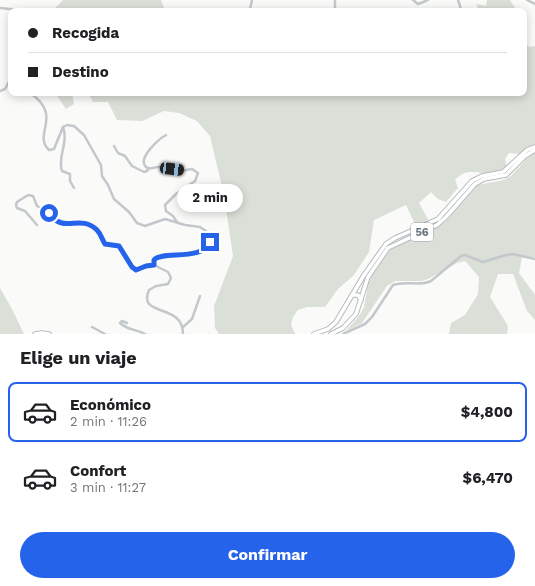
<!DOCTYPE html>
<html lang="es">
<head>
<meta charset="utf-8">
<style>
	:root { --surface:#fff; --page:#f6f6f6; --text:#202124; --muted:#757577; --line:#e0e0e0; --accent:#2563eb }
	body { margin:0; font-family:"Work Sans",sans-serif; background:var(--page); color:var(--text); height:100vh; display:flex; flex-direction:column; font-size:15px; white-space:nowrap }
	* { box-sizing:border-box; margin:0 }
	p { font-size:13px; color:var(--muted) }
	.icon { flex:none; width:22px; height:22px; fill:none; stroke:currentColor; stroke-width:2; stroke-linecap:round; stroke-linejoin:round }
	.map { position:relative; height:334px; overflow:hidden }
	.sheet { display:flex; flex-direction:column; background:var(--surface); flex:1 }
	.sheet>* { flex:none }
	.banner { position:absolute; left:8px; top:8px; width:519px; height:88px; border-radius:8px; box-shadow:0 2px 10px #0003; display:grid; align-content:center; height:88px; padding:0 20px; background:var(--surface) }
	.end { position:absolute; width:18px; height:18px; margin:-9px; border:5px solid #2563eb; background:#fff; box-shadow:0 0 0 2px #fff }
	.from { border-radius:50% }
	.bubble { position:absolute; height:28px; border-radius:14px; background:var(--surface); box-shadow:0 2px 10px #0003; font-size:13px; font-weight:700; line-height:28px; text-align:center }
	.car { position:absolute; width:12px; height:24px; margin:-12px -6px; border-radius:5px; box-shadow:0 0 3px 1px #0007; background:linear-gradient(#222 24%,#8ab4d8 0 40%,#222 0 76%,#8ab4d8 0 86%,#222 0) }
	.banner b { display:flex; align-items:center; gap:14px; height:38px; font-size:15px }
	.banner b+b { border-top:1px solid var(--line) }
	.banner i { width:10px; height:10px; background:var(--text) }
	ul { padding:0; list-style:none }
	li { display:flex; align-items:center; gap:12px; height:60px; margin:0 8px 6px; padding:0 12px; border:2px solid transparent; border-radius:8px }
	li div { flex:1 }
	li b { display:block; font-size:15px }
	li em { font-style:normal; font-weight:700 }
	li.selected { border-color:var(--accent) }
	li>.icon { width:36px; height:36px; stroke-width:1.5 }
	h2 { padding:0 20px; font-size:18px; line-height:48px }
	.action { display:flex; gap:8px; margin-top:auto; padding:8px 20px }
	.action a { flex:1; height:46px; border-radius:24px; background:var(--accent); color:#fff; font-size:16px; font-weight:700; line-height:46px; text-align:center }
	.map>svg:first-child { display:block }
	.green { fill:#dadfd7 }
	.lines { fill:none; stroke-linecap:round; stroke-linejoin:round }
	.major-casing { stroke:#b5babe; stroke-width:5.5 }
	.minor { stroke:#c3c8cc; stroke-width:2.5 }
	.major { stroke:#fff; stroke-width:3.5 }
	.route { stroke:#2563eb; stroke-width:5 }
	.labels { text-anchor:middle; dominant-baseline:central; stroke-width:4; stroke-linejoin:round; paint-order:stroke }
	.shield { fill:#fff; stroke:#939fa8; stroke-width:1 }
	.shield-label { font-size:11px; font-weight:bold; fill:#657683 }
</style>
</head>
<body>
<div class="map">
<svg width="535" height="334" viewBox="0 0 535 334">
	<rect width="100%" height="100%" fill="#fafaf8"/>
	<g class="green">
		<polygon points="63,0 161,0 165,11 56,11 55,8"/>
		<polygon points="487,0 510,0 517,11 479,11 476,4 486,6"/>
		<path d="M524,42L529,47L535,46V145L519,154L509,153L505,159L507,168C502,170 497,173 492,173C476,174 467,167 455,180L458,188L446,202L438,199L431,192L419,203L429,221L416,226L406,205L374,220L369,252L354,275L338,289L325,307H307L298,310L293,317L291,325L295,334H219L215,328L214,306L233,256L224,195L210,136L197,121L179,113L164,111L142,121L117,120L108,102H93L88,93H524Z"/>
		<polygon points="55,93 72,93 74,104 66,109"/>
		<polygon points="535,153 535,257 522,257 519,273 535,295 535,320 527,311 513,274 498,274 490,297 508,326 507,334 449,334 451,323 465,315 478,294 479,277 465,261 457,263 428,279 421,281 395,281 387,286 362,323 346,331 360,315 364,307 368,284 372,275 389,251 401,243 438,227 445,222 477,185 504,180 511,176 530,155"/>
		<polygon points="0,288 12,309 24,334 0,334"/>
	</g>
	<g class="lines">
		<defs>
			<g id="major">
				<polyline points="353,295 358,295 361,300"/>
				<polyline points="35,334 42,333 49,334"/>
				<polyline points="314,334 328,329 336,322 364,275 386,244 395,238 438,219 472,181 482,176 503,172 527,150 535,147"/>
				<polyline points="331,334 343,328 356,314 368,277 388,248 437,225 446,217 475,184 484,179 506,175 525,156 535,150"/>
			</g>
		</defs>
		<use href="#major" class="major-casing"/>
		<g class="minor">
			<polyline points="335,0 335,11"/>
			<polyline points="413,0 418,4 428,0"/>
			<polyline points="458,0 461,9"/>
			<polyline points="527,0 535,4"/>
			<polyline points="0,8 29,11"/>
			<polyline points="250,9 252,0"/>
			<polyline points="0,91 5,89 11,78"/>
			<path d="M30,93C64,116 32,134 49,150L54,149L63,127L67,125L74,126L84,135L101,165L102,176L108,185L114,199L129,212L137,223L145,226L165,219L185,225L200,227L206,231L210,239C205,263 162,250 154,260V265L168,272L171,278L168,284L156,286L149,290C137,318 183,302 183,334"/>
			<path d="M63,127C69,142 57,157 62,171L70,174V181L74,188"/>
			<path d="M166,135C159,139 137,158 146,167C149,170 154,167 158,167C166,167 175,171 183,171C186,170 189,169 192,169L198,173L195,181L176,194L165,205L166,211L173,216L177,222"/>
			<polyline points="114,146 118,153 125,156 132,166 144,172 147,171 149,168"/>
			<path d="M37,225L25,211L17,208L16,205L17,202L28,195L33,196L37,206L47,211L56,222C71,227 84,218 97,230C101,234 102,240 105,244L119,246L134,269C140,271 147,265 154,265"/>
			<path d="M127,323L122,321L120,323C127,330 136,329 145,334"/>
			<polyline points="92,327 105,334"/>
			<polyline points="183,327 192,319 200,296"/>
			<path d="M343,334L365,324L372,317L393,285C407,280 418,287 431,281L461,256L465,255L483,262L506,255L513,254L535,259"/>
		</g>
		<use href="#major" class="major"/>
	</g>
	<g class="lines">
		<path class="route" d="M49,213C64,235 79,213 97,230C101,234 102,240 105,244L119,246L132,267L136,270L146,266L154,265V260C162,250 202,262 210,242"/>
	</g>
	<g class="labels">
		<rect class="shield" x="411" y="223" width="22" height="18" rx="3"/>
		<g class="shield-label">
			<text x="422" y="232">56</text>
		</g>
	</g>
</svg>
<i class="end from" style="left:49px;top:213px"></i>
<i class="end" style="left:210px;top:242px"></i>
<div class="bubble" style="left:177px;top:184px;width:66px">2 min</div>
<i class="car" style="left:172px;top:169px;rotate:97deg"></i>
<div class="banner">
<b><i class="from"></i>Recogida</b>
<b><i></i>Destino</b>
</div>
</div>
<section class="sheet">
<h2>Elige un viaje</h2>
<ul>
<li class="selected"><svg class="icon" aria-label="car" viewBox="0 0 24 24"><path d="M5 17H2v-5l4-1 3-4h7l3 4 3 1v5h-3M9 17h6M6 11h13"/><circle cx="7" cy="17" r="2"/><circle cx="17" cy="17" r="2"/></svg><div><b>Económico</b><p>2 min · 11:26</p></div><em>$4,800</em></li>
<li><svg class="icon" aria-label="car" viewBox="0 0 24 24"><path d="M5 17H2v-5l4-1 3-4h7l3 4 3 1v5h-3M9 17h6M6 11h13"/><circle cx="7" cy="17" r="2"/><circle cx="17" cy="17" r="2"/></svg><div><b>Confort</b><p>3 min · 11:27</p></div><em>$6,470</em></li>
</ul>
<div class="action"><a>Confirmar</a></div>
</section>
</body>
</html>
